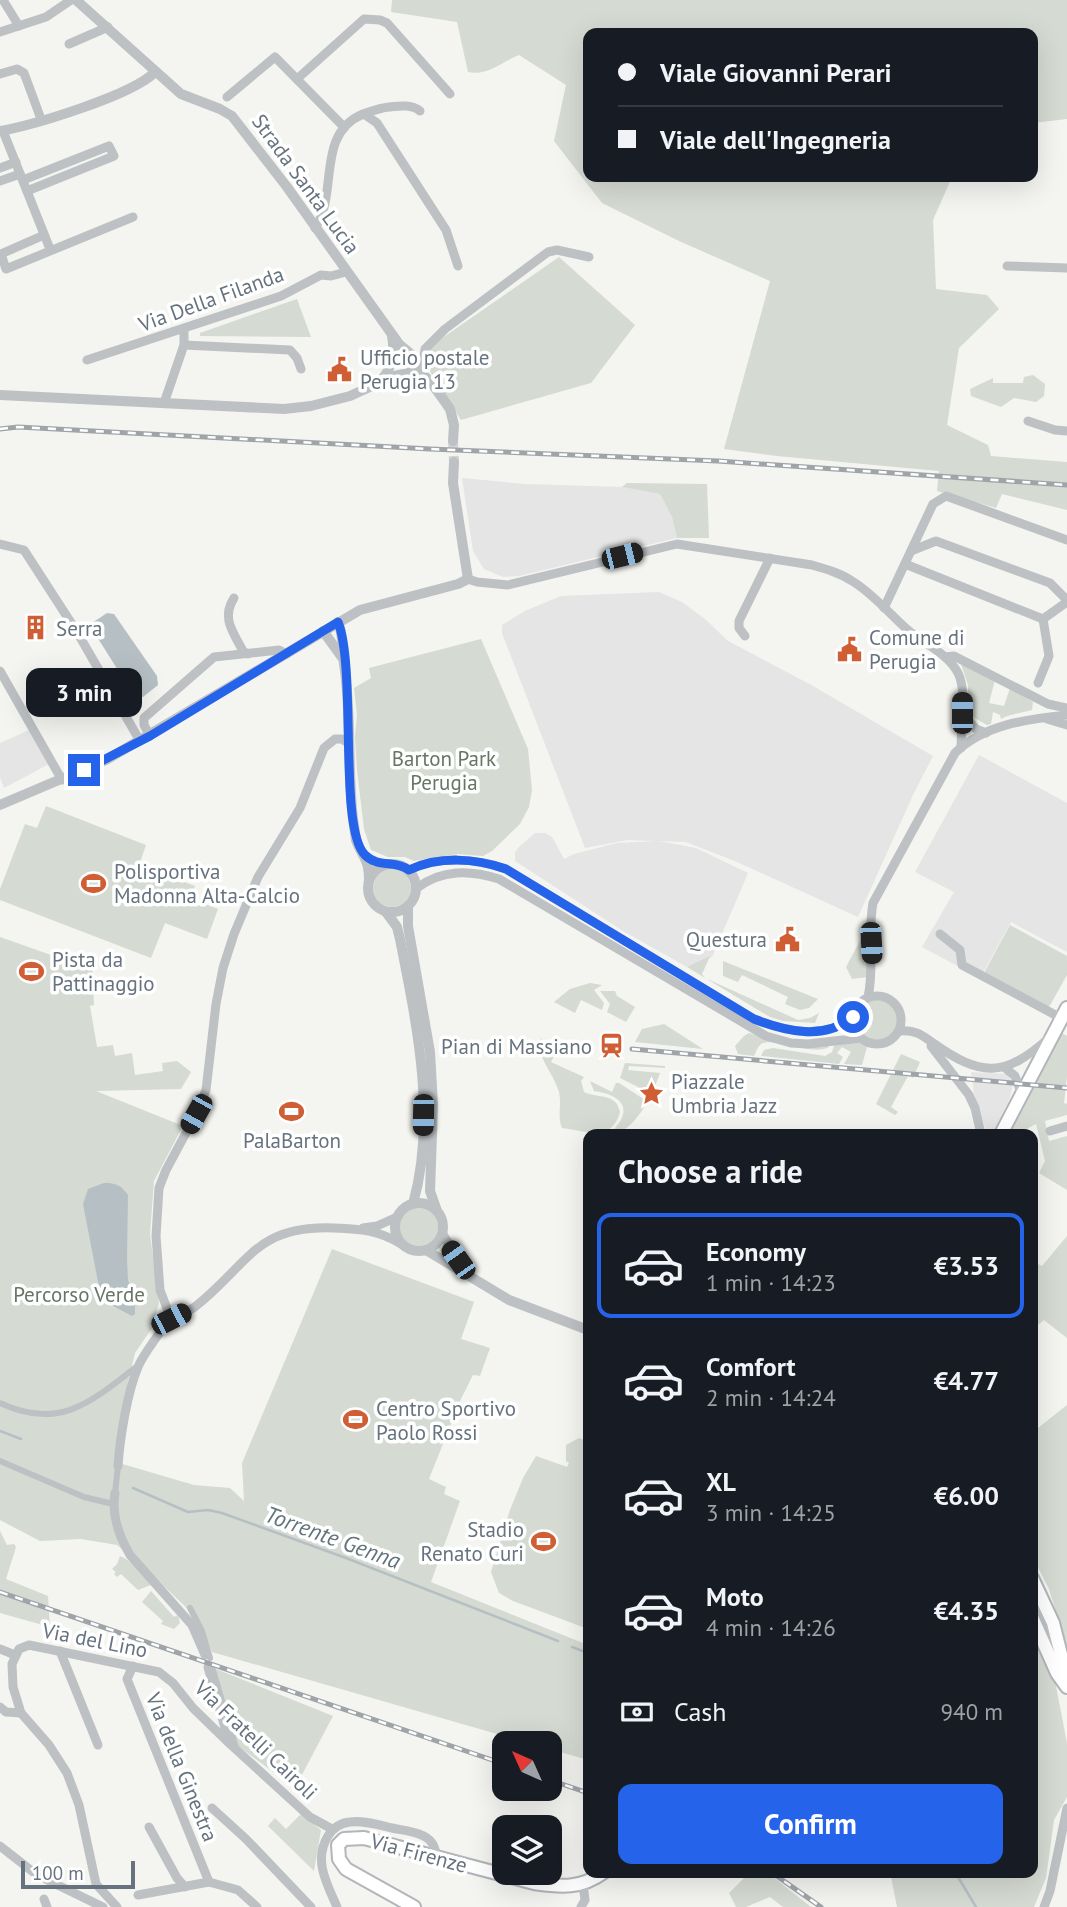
<!DOCTYPE html>
<html lang="en">
<head>
<meta charset="utf-8">
<style>
	:root { --surface:#171b24; --page:#242831; --text:#f1f3f6; --muted:#9ea1a6; --line:#363941; --accent:#2563eb }
	body { margin:0; font-family:"PT Sans",sans-serif; background:var(--page); color:var(--text); height:100vh; display:flex; flex-direction:column; font-size:26px; white-space:nowrap }
	* { box-sizing:border-box; margin:0 }
	p { font-size:23px; color:var(--muted) }
	.icon { flex:none; width:38px; height:38px; fill:none; stroke:currentColor; stroke-width:2; stroke-linecap:round; stroke-linejoin:round }
	.map { position:relative; flex:1; overflow:hidden }
	.panel { position:absolute; left:583px; top:1129px; width:455px; height:749px; display:flex; flex-direction:column; background:var(--surface); border-radius:14px; box-shadow:0 7px 28px #0002 }
	.panel>* { flex:none }
	.banner { position:absolute; left:583px; top:28px; width:455px; height:154px; border-radius:14px; box-shadow:0 7px 28px #0002; display:grid; align-content:center; height:154px; padding:0 35px; background:var(--surface) }
	.needle { width:46px; rotate:315deg }
	.buttons { position:absolute; left:492px; top:1731px; display:grid; gap:14px }
	.buttons a { display:grid; place-items:center; width:70px; height:70px; border-radius:14px; background:var(--surface); box-shadow:0 7px 28px #0002; font-size:35px }
	.scale { position:absolute; left:21px; bottom:18px; width:114px; box-sizing:border-box; padding-left:7px; border:4px solid #66737e; border-top:0; font-size:19px; line-height:24px; white-space:nowrap; color:#66737e; -webkit-text-stroke:5px #fff; paint-order:stroke }
	.end { position:absolute; width:32px; height:32px; margin:-16px; border:9px solid #2563eb; background:#fff; box-shadow:0 0 0 4px #fff }
	.from { border-radius:50% }
	.bubble { position:absolute; height:49px; border-radius:14px; background:var(--surface); box-shadow:0 7px 28px #0002; font-size:23px; font-weight:800; line-height:49px; text-align:center }
	.car { position:absolute; width:21px; height:42px; margin:-21px -10px; border-radius:9px; box-shadow:0 0 5px 2px #0007; background:linear-gradient(#222 24%,#8ab4d8 0 40%,#222 0 76%,#8ab4d8 0 86%,#222 0) }
	.banner b { display:flex; align-items:center; gap:24px; height:66px; font-size:26px }
	.banner b+b { border-top:2px solid var(--line) }
	.banner i { width:18px; height:18px; background:var(--text) }
	ul { padding:0; list-style:none }
	li { display:flex; align-items:center; gap:21px; height:105px; margin:0 14px 10px; padding:0 21px; border:4px solid transparent; border-radius:14px }
	li div { flex:1 }
	li b { display:block; font-size:26px }
	li em { font-style:normal; font-weight:800 }
	li.active { border-color:var(--accent) }
	li>.icon { width:63px; height:63px; stroke-width:1.5 }
	h2 { padding:0 35px; font-size:32px; line-height:84px }
	.pay { display:flex; align-items:center; gap:18px; height:77px; padding:0 35px; font-size:26px }
	.pay p { margin-inline-start:auto }
	.cta { display:flex; gap:14px; margin-top:auto; padding:14px 35px }
	.cta a { flex:1; height:80px; border-radius:14px; background:var(--accent); color:#fff; font-size:28px; font-weight:800; line-height:80px; text-align:center }
	.map>svg:first-child { display:block }
	.built { fill:#e4e5e4 }
	.green { fill:#d5dad2 }
	.water { fill:#b6c0c4 }
	.lines { fill:none; stroke-linecap:round; stroke-linejoin:round }
	.stream { stroke:#b6c0c4; stroke-width:2.5 }
	.tertiary-tunnel { stroke:#d0d4d4; stroke-width:10; stroke-dasharray:10 5; stroke-linecap:butt }
	.secondary-casing { stroke:#b2b6ba; stroke-width:16 }
	.pedestrian { stroke:#bdc1c4; stroke-width:6 }
	.minor { stroke:#bdc1c4; stroke-width:9 }
	.tertiary { stroke:#bdc1c4; stroke-width:10 }
	.secondary { stroke:#fff; stroke-width:12 }
	.rail-casing { stroke:#9fa4a9; stroke-width:5 }
	.rail { stroke:#fff; stroke-width:2.5; stroke-dasharray:8; stroke-linecap:butt }
	.route { stroke:#2563eb; stroke-width:9 }
	.labels { text-anchor:middle; dominant-baseline:central; stroke-width:7; stroke-linejoin:round; paint-order:stroke }
	.street-label { font-size:21px; fill:#66737e; stroke:#fff }
	.poi-label { font-size:21px; fill:#66737e; stroke:#fff; text-anchor:start }
	.park-label { font-size:21px; fill:#677664; stroke:#fff }
	.water-label { font-size:23px; font-style:italic; fill:#62747b; stroke:#fff }
</style>
</head>
<body>
<div class="map">
<svg width="1067" height="1907" viewBox="0 0 1067 1907">
	<rect width="100%" height="100%" fill="#f4f4f0"/>
	<g class="built">
		<polygon points="462,478 525,484 622,487 660,494 672,517 677,538 519,576 503,577 484,569 473,551"/>
		<polygon points="659,592 682,602 706,620 728,641 813,686 933,756 913,795 858,917 737,862 686,842 627,840 585,848 502,633 502,625 525,611 561,596"/>
		<polygon points="29,730 49,764 4,788 0,777 0,743"/>
		<polygon points="979,755 1067,803 1067,952 1011,922 983,973 1039,1010 922,947 954,892 915,872"/>
		<polygon points="535,833 545,833 552,837 564,859 574,854 617,843 659,841 696,848 748,873 712,957 687,967 623,931 515,861 515,852 519,847"/>
		<polygon points="971,1072 1007,1074 1013,1083 1010,1098 992,1134 987,1134 974,1093"/>
	</g>
	<g class="green">
		<path d="M392,0H1067V119L1033,123L1032,33H588V177H952L933,220L936,289L987,295L999,309L959,348L947,425L988,445L991,456L1067,462V510L1002,494L996,508L937,491L939,471L777,456L724,449L770,281L679,241L602,203L554,141L566,85L519,55C501,62 488,76 468,72L457,22L391,12Z"/>
		<polygon points="559,257 635,325 591,383 461,420 427,367 428,348"/>
		<polygon points="297,299 311,337 200,336 200,333"/>
		<polygon points="1033,375 1045,384 1044,396 1036,402 1014,398 1001,407 971,396 970,389 993,378 993,383 1023,383 1024,377"/>
		<polygon points="627,483 707,484 709,538 677,538 672,517 660,494 622,487"/>
		<polygon points="481,639 528,749 532,790 529,807 520,824 492,851 483,856 458,854 414,861 405,857 388,857 371,850 364,829 357,770 355,736 357,715 354,688 371,678 369,668"/>
		<polygon points="961,664 995,680 989,703 1004,706 1010,688 1033,702 1032,710 1007,716 1001,719 1000,715 993,712 991,724 987,725 973,717 968,711 968,685"/>
		<polygon points="46,806 146,845 139,865 195,886 190,898 218,909 207,939 165,923 151,958 0,900 0,889 25,824 37,828"/>
		<circle cx="392" cy="888" r="19"/>
		<polygon points="1010,925 1067,956 1067,975 1049,1007 984,973"/>
		<polygon points="0,937 85,967 92,963 94,1005 90,1006 97,1047 113,1045 115,1056 132,1053 135,1075 163,1071 162,1063 177,1061 191,1072 181,1089 96,1091 183,1126 154,1181 150,1234 159,1303 152,1328 135,1353 127,1386 119,1463 194,1485 230,1488 244,1501 242,1463 332,1249 474,1302 461,1339 490,1348 480,1376 473,1375 460,1401 429,1479 446,1487 444,1494 460,1501 431,1582 588,1645 588,1760 550,1749 550,1743 528,1743 212,1652 196,1617 142,1565 117,1545 81,1539 40,1541 0,1520"/>
		<polygon points="862,937 867,940 868,977 852,979 846,967"/>
		<polygon points="710,956 702,974 705,978 798,1020 810,1018 819,1013 815,1023 783,1021 770,1017 687,967"/>
		<polygon points="723,961 818,999 809,1008 800,1010 785,1004 788,997 742,975 738,982 723,976"/>
		<polygon points="590,983 602,985 594,990 604,1003 602,1010 581,1000 575,1013 554,1002 570,989"/>
		<polygon points="600,991 615,991 617,996 635,1007 626,1022 607,1012 610,1004"/>
		<circle cx="877" cy="1020" r="20"/>
		<polygon points="664,1024 703,1049 635,1042 642,1029"/>
		<polygon points="1059,1032 1067,1036 1067,1076 1064,1103 1067,1104 1067,1115 1045,1121 1049,1141 1067,1136 1067,1190 1039,1173 1045,1161 1036,1124 1017,1134 1007,1134"/>
		<path d="M749,1033L765,1038L828,1044L829,1047C811,1057 770,1035 760,1045C757,1048 756,1052 754,1056L738,1054L735,1046L744,1036Z"/>
		<path d="M540,1038L558,1049L551,1062L584,1077L581,1081L584,1092C598,1099 616,1092 620,1112C611,1144 584,1130 562,1128C557,1116 562,1104 559,1092C555,1078 546,1068 541,1054L545,1053L544,1048L541,1047Z"/>
		<polygon points="858,1041 867,1047 862,1065 844,1064 851,1052 842,1047 837,1053 843,1057 839,1064 761,1056 764,1050 773,1048 825,1056 832,1052 835,1043"/>
		<polygon points="901,1054 920,1062 913,1078 908,1076 891,1107 898,1112 895,1115 876,1104"/>
		<polygon points="625,1063 665,1066 665,1068 629,1066 628,1070 660,1073 652,1094 620,1078"/>
		<path d="M590,1081L612,1092L616,1083H619L648,1102C639,1115 627,1134 611,1134C613,1130 618,1125 621,1120C631,1100 609,1093 594,1091Z"/>
		<circle cx="418" cy="1227" r="20"/>
		<polygon points="1067,1236 1067,1338 1044,1320 1033,1329 1032,1261 1042,1266"/>
		<polygon points="1067,1405 1067,1646 1049,1589 1033,1558 1033,1432"/>
		<polygon points="579,1438 588,1441 588,1629 513,1601 499,1593 491,1572 510,1510 523,1478 536,1456 567,1467 569,1463 566,1461 566,1445"/>
		<polygon points="0,1531 7,1545 14,1544 16,1547 6,1579 48,1596 50,1627 0,1613"/>
		<path d="M120,1556C133,1561 143,1575 151,1585L138,1590L121,1574L117,1577L114,1574L116,1572L112,1569L117,1564Z"/>
		<polygon points="151,1591 174,1617 178,1615 180,1623 174,1629 161,1624 163,1621 142,1602"/>
		<polygon points="1033,1631 1055,1681 1067,1743 1067,1797 1054,1820 1046,1878 1034,1907 897,1907 890,1872 1032,1872"/>
		<polygon points="211,1667 333,1716 295,1788 238,1746"/>
		<polygon points="301,1814 321,1830 314,1871 268,1826 275,1818 286,1829"/>
		<polygon points="749,1873 768,1873 811,1907 783,1907 770,1897 746,1907 736,1907 729,1893"/>
	</g>
	<g class="water">
		<polygon points="107,613 114,614 157,676 158,685 143,697 133,694 92,629 92,623"/>
		<path d="M104,1183C116,1183 121,1185 128,1195L127,1259L128,1280L135,1300V1314L132,1316L115,1307L100,1292L83,1204L88,1189Z"/>
	</g>
	<g class="lines">
		<g class="stream">
			<polyline points="0,1431 21,1439"/>
			<polyline points="133,1488 188,1512 208,1510 222,1513 346,1558 558,1641"/>
			<polyline points="572,1647 588,1653"/>
			<polyline points="955,1872 976,1907"/>
		</g>
		<polyline class="tertiary-tunnel" points="453,441 454,462"/>
		<defs>
			<g id="secondary">
				<polyline points="1001,1134 1067,1008"/>
				<polyline points="1032,1578 1053,1623 1067,1678"/>
				<polyline points="1032,1617 1057,1673 1067,1687"/>
				<path d="M414,1907L346,1869L339,1859L338,1845L344,1839L364,1838L534,1883C561,1887 581,1889 604,1872"/>
			</g>
		</defs>
		<use href="#secondary" class="secondary-casing"/>
		<g class="pedestrian">
			<path d="M0,1403C59,1431 91,1402 136,1367"/>
			<polyline points="0,1461 84,1497 113,1504"/>
			<polyline points="115,1493 118,1466"/>
			<polyline points="190,1608 202,1631 210,1658"/>
			<polyline points="213,1670 236,1748"/>
		</g>
		<g class="minor">
			<polyline points="3,0 19,26"/>
			<polyline points="0,32 46,17 71,0"/>
			<polyline points="69,44 108,27"/>
			<polyline points="0,74 17,69 24,73 41,119"/>
			<polyline points="297,79 364,19 380,20 387,23 450,94"/>
			<polyline points="227,97 275,57 343,126"/>
			<polyline points="364,114 377,123 446,230 458,266"/>
			<polyline points="3,131 50,249"/>
			<polyline points="0,168 16,162"/>
			<polyline points="23,180 109,146 114,156 27,191"/>
			<polyline points="0,181 20,174"/>
			<path d="M315,228C339,194 315,134 363,114C372,111 379,108 389,107C399,106 412,104 420,111"/>
			<polyline points="44,235 1,254 6,269 133,217"/>
			<polyline points="1007,266 1067,268"/>
			<polyline points="184,345 290,350 297,358 301,369"/>
			<polyline points="87,360 281,296 321,275 331,276 346,272"/>
			<polyline points="422,372 425,349 445,329 548,252 557,250 589,257"/>
			<polyline points="164,403 184,345 184,329"/>
			<polyline points="1028,421 1055,430 1067,431"/>
			<polyline points="0,544 24,550 77,632 140,741"/>
			<polyline points="911,551 936,541 1050,583 1067,600"/>
			<polyline points="905,564 1043,619 1067,602"/>
			<path d="M468,579L477,582L508,585L677,544L812,565C826,569 840,573 852,581C874,594 890,615 909,631C925,644 948,654 958,673C967,690 961,728 961,748"/>
			<path d="M234,598C221,618 233,632 243,651L248,654"/>
			<polyline points="884,608 933,504 946,496 1067,540"/>
			<polyline points="745,636 739,628 739,621 770,558"/>
			<polyline points="945,657 954,656 1048,704 1067,708"/>
			<polyline points="0,671 62,780"/>
			<polyline points="1038,683 1049,656 1043,619"/>
			<polyline points="962,713 976,729 986,733"/>
			<polyline points="1047,719 1067,725"/>
			<polyline points="150,736 144,725 144,718 214,657 279,650 287,654"/>
			<path d="M409,870C439,856 475,858 506,869L754,1019C785,1031 824,1041 853,1017"/>
			<path d="M417,888C442,869 470,870 499,879L766,1036L791,1043L808,1044L861,1038"/>
			<polyline points="940,934 960,950 962,965 1061,1018"/>
			<circle cx="877" cy="1020" r="24"/>
			<path d="M868,997C875,966 867,935 873,903L955,753C984,724 1029,719 1067,715"/>
			<path d="M899,1031C914,1029 922,1035 933,1043C981,1077 1004,1078 1049,1038"/>
			<polyline points="931,1046 969,1095 975,1108 981,1134"/>
			<polyline points="1004,1067 1015,1076 1022,1095"/>
			<polyline points="1050,1131 1067,1126"/>
			<polyline points="363,1228 377,1226 397,1217"/>
			<polyline points="171,1319 160,1290 156,1236 159,1188 166,1170 196,1114 206,1090 216,1004 223,968 234,934 258,877 300,808 324,748 335,739 342,739 348,743"/>
			<path d="M118,1466C120,1438 127,1393 138,1367C142,1357 164,1325 172,1319C179,1313 189,1312 196,1306C249,1264 255,1225 334,1228C361,1229 378,1230 401,1244"/>
			<path d="M115,1493C111,1515 119,1536 130,1555L192,1625L205,1655"/>
			<polyline points="0,1649 15,1655"/>
			<polyline points="60,1651 98,1745"/>
			<polyline points="133,1666 127,1679 209,1882"/>
			<polyline points="208,1667 229,1742"/>
			<polyline points="0,1707 6,1712 21,1713"/>
			<polyline points="212,1808 246,1839 311,1907"/>
			<polyline points="149,1827 177,1878 185,1887"/>
			<polyline points="0,1846 37,1875 103,1907"/>
			<polyline points="138,1895 209,1882 238,1890 257,1907"/>
			<polyline points="44,1899 47,1907"/>
			<polyline points="117,1907 96,1884 79,1805 67,1773 49,1745 21,1713 13,1687 12,1664 19,1649 29,1645 159,1672 173,1683 193,1708 230,1744 310,1817 332,1829"/>
			<path d="M337,1907C327,1884 313,1860 328,1836C333,1828 340,1823 350,1822C363,1820 379,1825 392,1828C405,1831 424,1832 432,1843C435,1847 436,1854 438,1858"/>
			<polyline points="581,1907 585,1900 583,1884"/>
			<polyline points="1044,1907 1050,1891 1067,1808"/>
		</g>
		<g class="tertiary">
			<polyline points="76,0 181,94 220,109 232,116 287,187 399,344 411,354 414,364 433,385 450,409 454,425 453,441"/>
			<path d="M0,131C34,125 133,95 155,72"/>
			<path d="M382,379C392,368 395,351 392,336"/>
			<polyline points="0,395 284,409 311,406 350,396 394,376 409,373 414,364"/>
			<path d="M338,622C344,636 342,649 344,664C352,715 347,767 353,819C354,825 355,833 356,840C362,857 369,858 369,880"/>
			<polyline points="323,631 344,660"/>
			<polyline points="0,805 106,760 360,610 458,584 468,579 453,483 454,462"/>
			<circle cx="392" cy="888" r="24"/>
			<polyline points="408,907 408,926 430,1052 433,1105 430,1191 437,1211"/>
			<path d="M386,912L397,927L400,939C417,1025 437,1118 413,1204"/>
			<circle cx="419" cy="1227" r="24"/>
			<polyline points="442,1234 466,1269"/>
			<polyline points="426,1250 509,1300 588,1330"/>
			<polyline points="1032,1603 1053,1652"/>
		</g>
		<use href="#secondary" class="secondary"/>
		<defs>
			<g id="rail">
				<polyline points="0,429 18,427 430,449 718,461 1067,485"/>
				<polyline points="632,1049 1067,1088"/>
				<polyline points="0,1592 504,1764"/>
				<polyline points="550,1780 588,1793"/>
				<polyline points="771,1872 821,1907"/>
			</g>
		</defs>
		<use href="#rail" class="rail-casing"/>
		<use href="#rail" class="rail"/>
	</g>
	<g class="lines">
		<path class="route" d="M84,770L150,736L338,622C357,670 338,828 365,855C378,868 395,860 409,870C439,856 475,858 506,869L754,1019C785,1031 824,1041 853,1017"/>
	</g>
	<defs>
		<symbol id="civic-bare" viewBox="-9 -9 18 18"><path d="M-.6-6.5H3V-4.5H.6V-3L4-1V1h2V6H-6V1h2V-1L-.6-3ZM-1.2 2.5V6h2.4V2.5Z" fill="#d05e34" stroke="#fff" stroke-width="2.5" paint-order="stroke"/></symbol>
		<symbol id="building-bare" viewBox="-9 -9 18 18"><path d="M-4-6H4V6H1V3H-1V6H-4ZM-2.5-4.3h1.7v1.8h-1.7ZM.8-4.3h1.7v1.8H.8ZM-2.5-1h1.7V.8h-1.7ZM.8-1h1.7V.8H.8Z" fill="#d05e34" stroke="#fff" stroke-width="2.5" paint-order="stroke"/></symbol>
		<symbol id="stadium-bare" viewBox="-9 -9 18 18"><path d="M0-5a6.5 5 0 1 0 0 10a6.5 5 0 1 0 0-10ZM-3.5-1.8h7v3.6h-7Z" fill="#d05e34" stroke="#fff" stroke-width="2.5" paint-order="stroke"/></symbol>
		<symbol id="station-bare" viewBox="-9 -9 18 18"><path d="M-3-6H3Q5-6 5-4V2Q5 4 3 4L4.5 6H3L1.5 4h-3L-3 6H-4.5L-3 4Q-5 4-5 2V-4Q-5-6-3-6ZM-3.5-4v3h7v-3ZM-3.5 1v1.5H-2V1ZM2 1v1.5H3.5V1Z" fill="#d05e34" stroke="#fff" stroke-width="2.5" paint-order="stroke"/></symbol>
		<symbol id="sight-bare" viewBox="-9 -9 18 18"><path d="M0-6L1.8-2.2L6-1.7L2.9 1.2L3.7 5.4L0 3.3L-3.7 5.4L-2.9 1.2L-6-1.7L-1.8-2.2Z" fill="#d05e34" stroke="#fff" stroke-width="2.5" paint-order="stroke"/></symbol>
	</defs>
	<g fill-rule="evenodd">
		<use href="#civic-bare" x="322" y="352" width="35" height="35"/>
		<use href="#building-bare" x="18" y="610" width="35" height="35"/>
		<use href="#civic-bare" x="832" y="632" width="35" height="35"/>
		<use href="#stadium-bare" x="76" y="866" width="35" height="35"/>
		<use href="#civic-bare" x="770" y="922" width="35" height="35"/>
		<use href="#stadium-bare" x="14" y="954" width="35" height="35"/>
		<use href="#station-bare" x="594" y="1028" width="35" height="35"/>
		<use href="#sight-bare" x="634" y="1076" width="35" height="35"/>
		<use href="#stadium-bare" x="274" y="1094" width="35" height="35"/>
		<use href="#stadium-bare" x="338" y="1402" width="35" height="35"/>
		<use href="#stadium-bare" x="526" y="1524" width="35" height="35"/>
	</g>
	<g class="labels">
		<g class="street-label">
			<text transform="translate(306 184) rotate(54)">Strada Santa Lucia</text>
			<text transform="translate(211 299) rotate(-20)">Via Della Filanda</text>
			<text transform="translate(95 1640) rotate(11)">Via del Lino</text>
			<text transform="translate(256 1740) rotate(44)">Via Fratelli Cairoli</text>
			<text transform="translate(182 1767) rotate(68)">Via della Ginestra</text>
			<text transform="translate(419 1853) rotate(15)">Via Firenze</text>
		</g>
		<g class="poi-label">
			<text x="360" y="357">Ufficio postale<tspan x="360" dy="24">Perugia 13</tspan></text>
			<text x="56" y="628">Serra</text>
			<text x="869" y="637">Comune di<tspan x="869" dy="24">Perugia</tspan></text>
			<text x="114" y="871">Polisportiva<tspan x="114" dy="24">Madonna Alta-Calcio</tspan></text>
			<text x="767" y="939" text-anchor="end">Questura</text>
			<text x="52" y="959">Pista da<tspan x="52" dy="24">Pattinaggio</tspan></text>
			<text x="592" y="1046" text-anchor="end">Pian di Massiano</text>
			<text x="671" y="1081">Piazzale<tspan x="671" dy="24">Umbria Jazz</tspan></text>
			<text x="292" y="1140" text-anchor="middle">PalaBarton</text>
			<text x="376" y="1408">Centro Sportivo<tspan x="376" dy="24">Paolo Rossi</tspan></text>
			<text x="524" y="1529" text-anchor="end">Stadio<tspan x="524" dy="24">Renato Curi</tspan></text>
		</g>
		<g class="park-label">
			<text x="444" y="758">Barton Park<tspan x="444" dy="24">Perugia</tspan></text>
			<text x="79" y="1294">Percorso Verde</text>
		</g>
		<g class="water-label">
			<text transform="translate(333 1537) rotate(20)">Torrente Genna</text>
		</g>
	</g>
</svg>
<div class="buttons">
<a><svg class="needle" viewBox="-14 -14 28 28"><path d="M0-13l5 13h-10z" fill="#e53935"/><path d="M0 13l5-13h-10z" fill="#9ea1a6"/></svg></a>
<a><svg class="icon" aria-label="layers" viewBox="0 0 24 24"><path d="M12 4l9 5-9 5-9-5zM3 14l9 5 9-5"/></svg></a>
</div>
<div class="scale">100 m</div>
<i class="end from" style="left:853px;top:1017px"></i>
<i class="end" style="left:84px;top:770px"></i>
<div class="bubble" style="left:26px;top:668px;width:116px">3 min</div>
<i class="car" style="left:622px;top:556px;rotate:76deg"></i>
<i class="car" style="left:962px;top:713px;rotate:0deg"></i>
<i class="car" style="left:871px;top:943px;rotate:177deg"></i>
<i class="car" style="left:196px;top:1114px;rotate:209deg"></i>
<i class="car" style="left:423px;top:1115px;rotate:181deg"></i>
<i class="car" style="left:458px;top:1260px;rotate:325deg"></i>
<i class="car" style="left:171px;top:1319px;rotate:63deg"></i>
<div class="banner">
<b><i class="from"></i>Viale Giovanni Perari</b>
<b><i></i>Viale dell'Ingegneria</b>
</div>
<section class="panel">
<h2>Choose a ride</h2>
<ul>
<li class="active"><svg class="icon" aria-label="car" viewBox="0 0 24 24"><path d="M5 17H2v-5l4-1 3-4h7l3 4 3 1v5h-3M9 17h6M6 11h13"/><circle cx="7" cy="17" r="2"/><circle cx="17" cy="17" r="2"/></svg><div><b>Economy</b><p>1 min · 14:23</p></div><em>€3.53</em></li>
<li><svg class="icon" aria-label="car" viewBox="0 0 24 24"><path d="M5 17H2v-5l4-1 3-4h7l3 4 3 1v5h-3M9 17h6M6 11h13"/><circle cx="7" cy="17" r="2"/><circle cx="17" cy="17" r="2"/></svg><div><b>Comfort</b><p>2 min · 14:24</p></div><em>€4.77</em></li>
<li><svg class="icon" aria-label="car" viewBox="0 0 24 24"><path d="M5 17H2v-5l4-1 3-4h7l3 4 3 1v5h-3M9 17h6M6 11h13"/><circle cx="7" cy="17" r="2"/><circle cx="17" cy="17" r="2"/></svg><div><b>XL</b><p>3 min · 14:25</p></div><em>€6.00</em></li>
<li><svg class="icon" aria-label="car" viewBox="0 0 24 24"><path d="M5 17H2v-5l4-1 3-4h7l3 4 3 1v5h-3M9 17h6M6 11h13"/><circle cx="7" cy="17" r="2"/><circle cx="17" cy="17" r="2"/></svg><div><b>Moto</b><p>4 min · 14:26</p></div><em>€4.35</em></li>
</ul>
<div class="pay"><svg class="icon" aria-label="cash" viewBox="0 0 24 24"><path d="M3 7h18v10H3z"/><circle cx="12" cy="12" r="2"/></svg>Cash<p>940 m</p></div>
<div class="cta"><a>Confirm</a></div>
</section>
</div>
</body>
</html>
